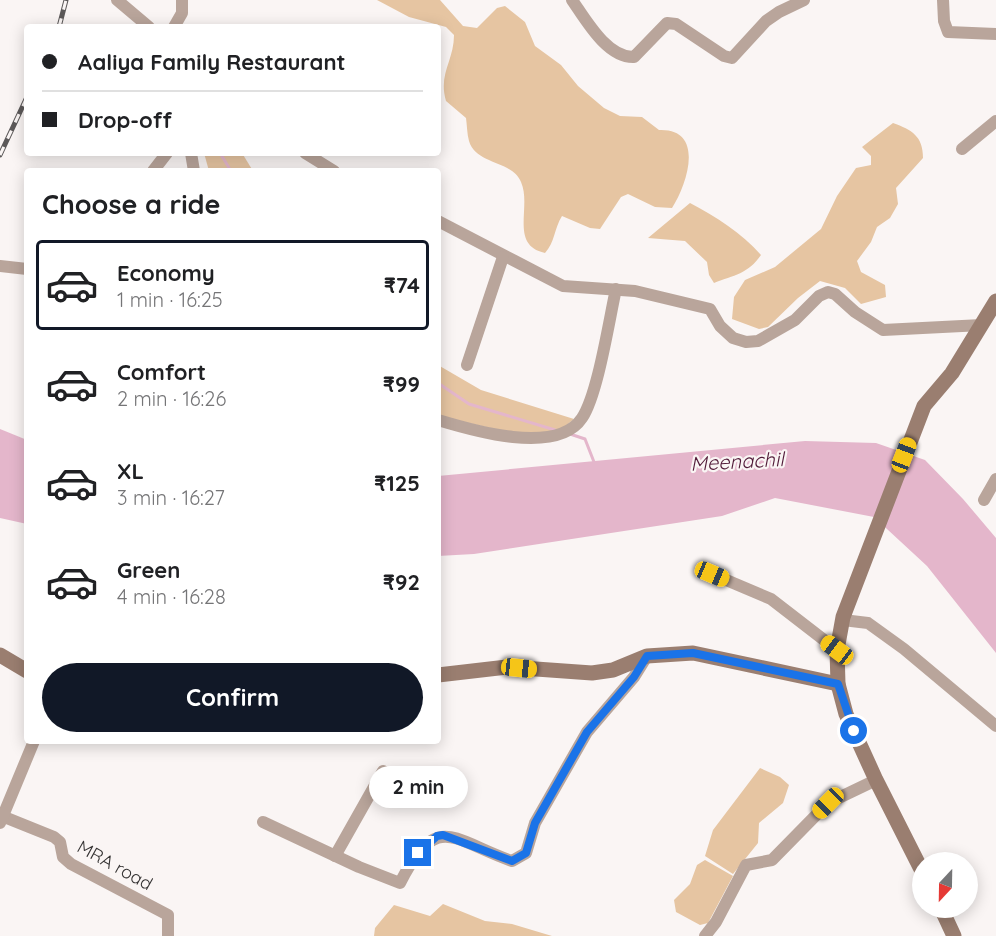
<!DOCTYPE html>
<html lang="en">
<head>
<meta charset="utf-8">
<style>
	:root { --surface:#fff; --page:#f2f2f2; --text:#202124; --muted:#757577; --line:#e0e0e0; --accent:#111827 }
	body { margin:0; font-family:Quicksand,sans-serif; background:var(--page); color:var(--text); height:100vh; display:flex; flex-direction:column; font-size:22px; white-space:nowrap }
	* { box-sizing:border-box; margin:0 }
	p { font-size:20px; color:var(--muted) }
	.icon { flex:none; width:33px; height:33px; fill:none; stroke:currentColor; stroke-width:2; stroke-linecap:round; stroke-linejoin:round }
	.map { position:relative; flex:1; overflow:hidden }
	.panel { position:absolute; left:24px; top:168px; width:417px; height:576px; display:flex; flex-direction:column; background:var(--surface); border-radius:6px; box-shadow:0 3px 15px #0003 }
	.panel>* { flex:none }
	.banner { position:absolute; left:24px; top:24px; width:417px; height:132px; border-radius:6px; box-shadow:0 3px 15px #0003; display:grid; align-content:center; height:132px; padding:0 18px; background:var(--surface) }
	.needle { width:39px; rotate:202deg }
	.controls { position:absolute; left:912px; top:852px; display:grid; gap:12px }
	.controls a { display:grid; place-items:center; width:66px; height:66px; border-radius:50%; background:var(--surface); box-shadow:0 3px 15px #0003; font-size:30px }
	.end { position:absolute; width:27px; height:27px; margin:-14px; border:8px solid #1a73e8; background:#fff; box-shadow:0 0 0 3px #fff }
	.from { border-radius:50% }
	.bubble { position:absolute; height:42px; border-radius:21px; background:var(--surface); box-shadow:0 3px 15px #0003; font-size:20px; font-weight:700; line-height:42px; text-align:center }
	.car { position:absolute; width:18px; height:36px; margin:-18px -9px; border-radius:8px; box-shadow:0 0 4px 2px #0007; background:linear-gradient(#f5c518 24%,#345 0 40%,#f5c518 0 76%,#345 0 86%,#f5c518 0) }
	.banner b { display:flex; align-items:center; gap:21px; height:57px; font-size:22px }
	.banner b+b { border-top:2px solid var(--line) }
	.banner i { width:15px; height:15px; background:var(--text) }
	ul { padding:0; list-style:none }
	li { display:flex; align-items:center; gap:18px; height:90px; margin:0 12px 9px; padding:0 6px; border:3px solid transparent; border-radius:6px }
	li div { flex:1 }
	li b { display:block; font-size:22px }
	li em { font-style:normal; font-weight:700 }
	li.current { border-color:var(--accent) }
	li>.icon { width:54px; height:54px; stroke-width:1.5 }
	h2 { padding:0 18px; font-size:27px; line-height:72px }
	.primary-button { display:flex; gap:12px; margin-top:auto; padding:12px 18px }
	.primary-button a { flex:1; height:69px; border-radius:36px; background:var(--accent); color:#fff; font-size:24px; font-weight:700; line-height:69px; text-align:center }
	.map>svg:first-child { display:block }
	.green { fill:#e6c5a2 }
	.water { fill:#e4b6cb }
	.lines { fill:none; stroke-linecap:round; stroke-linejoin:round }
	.stream { stroke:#e4b6cb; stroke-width:3 }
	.street { stroke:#b9a59b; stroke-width:12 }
	.secondary { stroke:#9a7e70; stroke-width:15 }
	.rail-casing { stroke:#5c5959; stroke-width:5 }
	.rail { stroke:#faf5f4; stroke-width:3; stroke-dasharray:9; stroke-linecap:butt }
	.route { stroke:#1a73e8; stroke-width:8 }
	.labels { text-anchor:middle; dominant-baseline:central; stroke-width:4.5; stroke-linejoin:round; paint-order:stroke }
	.street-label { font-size:18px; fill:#343232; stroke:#faf5f4 }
	.water-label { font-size:20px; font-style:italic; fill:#511a38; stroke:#faf5f4 }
</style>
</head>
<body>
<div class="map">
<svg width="996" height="936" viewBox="0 0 996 936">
	<rect width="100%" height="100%" fill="#faf5f4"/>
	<g class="green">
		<path d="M377,0H440L463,26L477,28L497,8L505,6L525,22L535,46L561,65L578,86L604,108L620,116L642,117L659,130C706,128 687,185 672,208L655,207L628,194L621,197L600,229L590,228L562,216C554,229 555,242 545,253C509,245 532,207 521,182C512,160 476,165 469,141C467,134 467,125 466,118L446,101C438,74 454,61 454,35L446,27L409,17Z"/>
		<path d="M893,123C912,130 923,136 923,158L896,188L898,204L890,218L877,227L871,242L857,261L861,272L885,285L886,297L861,304L845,288L820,281L798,298L768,327L759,329L732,319L734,297L745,280L775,267L821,229L837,196L856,168L871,165V156L862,147Z"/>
		<polygon points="204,153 242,153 253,171 209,171"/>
		<path d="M690,203C716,217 741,232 761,255C748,274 734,275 714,283L709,275L707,262L685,241L648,238Z"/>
		<polygon points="438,365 481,390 574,419 558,432 517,434 438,416"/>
		<polygon points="760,768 780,777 789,785 783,803 759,823 758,843 733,874 705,856 713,830"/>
		<polygon points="705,860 733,876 708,923 700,925 676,912 674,900 690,884 697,865"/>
		<polygon points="443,904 485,921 512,924 552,936 374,936 375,928 394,905 430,916"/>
	</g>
	<g class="water">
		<polygon points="0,429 27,440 27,524 0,518"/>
		<polygon points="805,441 876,443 925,460 963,499 996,538 996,653 927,566 874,517 775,498 722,516 474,554 438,556 438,476"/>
	</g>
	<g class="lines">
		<g class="stream">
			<polyline points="220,153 231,171"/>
			<polyline points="438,383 469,404 555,430"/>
			<polyline points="570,434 585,439 594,462"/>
		</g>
		<g class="street">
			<polyline points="117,0 149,27"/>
			<path d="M572,0C586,20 607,58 634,57L667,23L676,24L724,56L732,58L766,21L779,12L804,0"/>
			<polyline points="943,0 944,21 948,32 996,34"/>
			<polyline points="174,27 182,13 182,0"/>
			<polyline points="962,149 996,121"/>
			<polyline points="191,153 194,171"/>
			<polyline points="305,153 334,171"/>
			<polyline points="153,171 167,153"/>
			<polyline points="438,221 563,286 635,291 710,309 720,326 733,338 746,342 758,341 795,320 819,296 828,292 835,294 855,312 883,330 982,325"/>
			<polyline points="0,266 27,269"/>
			<polyline points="467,365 503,257"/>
			<path d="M438,420C471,430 557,456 582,418C598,394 609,320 616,289"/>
			<polyline points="984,500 996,479"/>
			<polyline points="712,574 771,599 837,650"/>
			<polyline points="843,620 868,623 904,649 996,726"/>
			<polyline points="2,816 54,837 60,842 63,857 71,864 168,915 168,936"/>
			<path d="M263,822L359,867L400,883C437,810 452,840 512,861L526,853L535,823L587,732L634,677L647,656"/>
			<polyline points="0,823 34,741"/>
			<polyline points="335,856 383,771"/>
			<polyline points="705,936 716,922 746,865 772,860 828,803 876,780"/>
		</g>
		<g class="secondary">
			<polyline points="0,655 27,671"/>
			<polyline points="438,675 507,667 592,673 613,670 647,656 693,653 838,684"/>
			<polyline points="922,871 876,780 846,714 838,684 837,650 843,617 924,406 952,373 996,301"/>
			<polyline points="941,908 954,936"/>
		</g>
		<defs>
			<g id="rail">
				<polyline points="59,27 66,0"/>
				<polyline points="0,155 27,97"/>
			</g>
		</defs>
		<use href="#rail" class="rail-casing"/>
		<use href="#rail" class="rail"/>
	</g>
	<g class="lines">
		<polyline class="route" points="418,853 437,836 443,835 512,861 526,853 535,823 587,732 634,677 647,656 693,653 838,684 854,731"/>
	</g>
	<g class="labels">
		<g class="street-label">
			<text transform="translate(115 865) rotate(29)">MRA road</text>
		</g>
		<g class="water-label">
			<text transform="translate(737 461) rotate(-3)">Meenachil</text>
		</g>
	</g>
</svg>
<div class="controls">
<a><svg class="needle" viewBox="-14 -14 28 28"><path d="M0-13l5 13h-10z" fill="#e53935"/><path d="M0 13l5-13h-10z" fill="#757577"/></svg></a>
</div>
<i class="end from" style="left:854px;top:731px"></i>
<i class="end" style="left:418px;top:853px"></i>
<div class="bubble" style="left:369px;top:766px;width:99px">2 min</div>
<i class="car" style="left:904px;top:455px;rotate:21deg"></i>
<i class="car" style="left:712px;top:574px;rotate:113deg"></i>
<i class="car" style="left:837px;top:650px;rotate:307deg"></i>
<i class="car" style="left:519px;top:668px;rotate:96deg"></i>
<i class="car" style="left:828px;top:803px;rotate:225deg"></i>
<div class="banner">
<b><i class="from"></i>Aaliya Family Restaurant</b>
<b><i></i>Drop-off</b>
</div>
<section class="panel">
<h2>Choose a ride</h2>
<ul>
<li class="current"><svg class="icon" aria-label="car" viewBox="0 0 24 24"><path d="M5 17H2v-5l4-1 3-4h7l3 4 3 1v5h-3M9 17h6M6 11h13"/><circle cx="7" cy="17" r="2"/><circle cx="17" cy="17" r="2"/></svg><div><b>Economy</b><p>1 min · 16:25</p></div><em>₹74</em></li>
<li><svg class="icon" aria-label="car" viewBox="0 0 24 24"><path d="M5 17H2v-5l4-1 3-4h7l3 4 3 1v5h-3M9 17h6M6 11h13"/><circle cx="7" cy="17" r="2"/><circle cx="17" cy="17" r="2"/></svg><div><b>Comfort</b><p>2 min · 16:26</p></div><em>₹99</em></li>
<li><svg class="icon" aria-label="car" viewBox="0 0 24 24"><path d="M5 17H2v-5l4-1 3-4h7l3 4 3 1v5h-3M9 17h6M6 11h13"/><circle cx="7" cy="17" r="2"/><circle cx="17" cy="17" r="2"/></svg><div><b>XL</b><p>3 min · 16:27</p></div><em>₹125</em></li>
<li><svg class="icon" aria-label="car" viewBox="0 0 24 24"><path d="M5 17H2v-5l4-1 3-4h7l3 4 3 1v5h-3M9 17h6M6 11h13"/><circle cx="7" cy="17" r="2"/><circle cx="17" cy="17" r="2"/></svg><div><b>Green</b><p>4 min · 16:28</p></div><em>₹92</em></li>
</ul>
<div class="primary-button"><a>Confirm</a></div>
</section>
</div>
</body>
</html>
